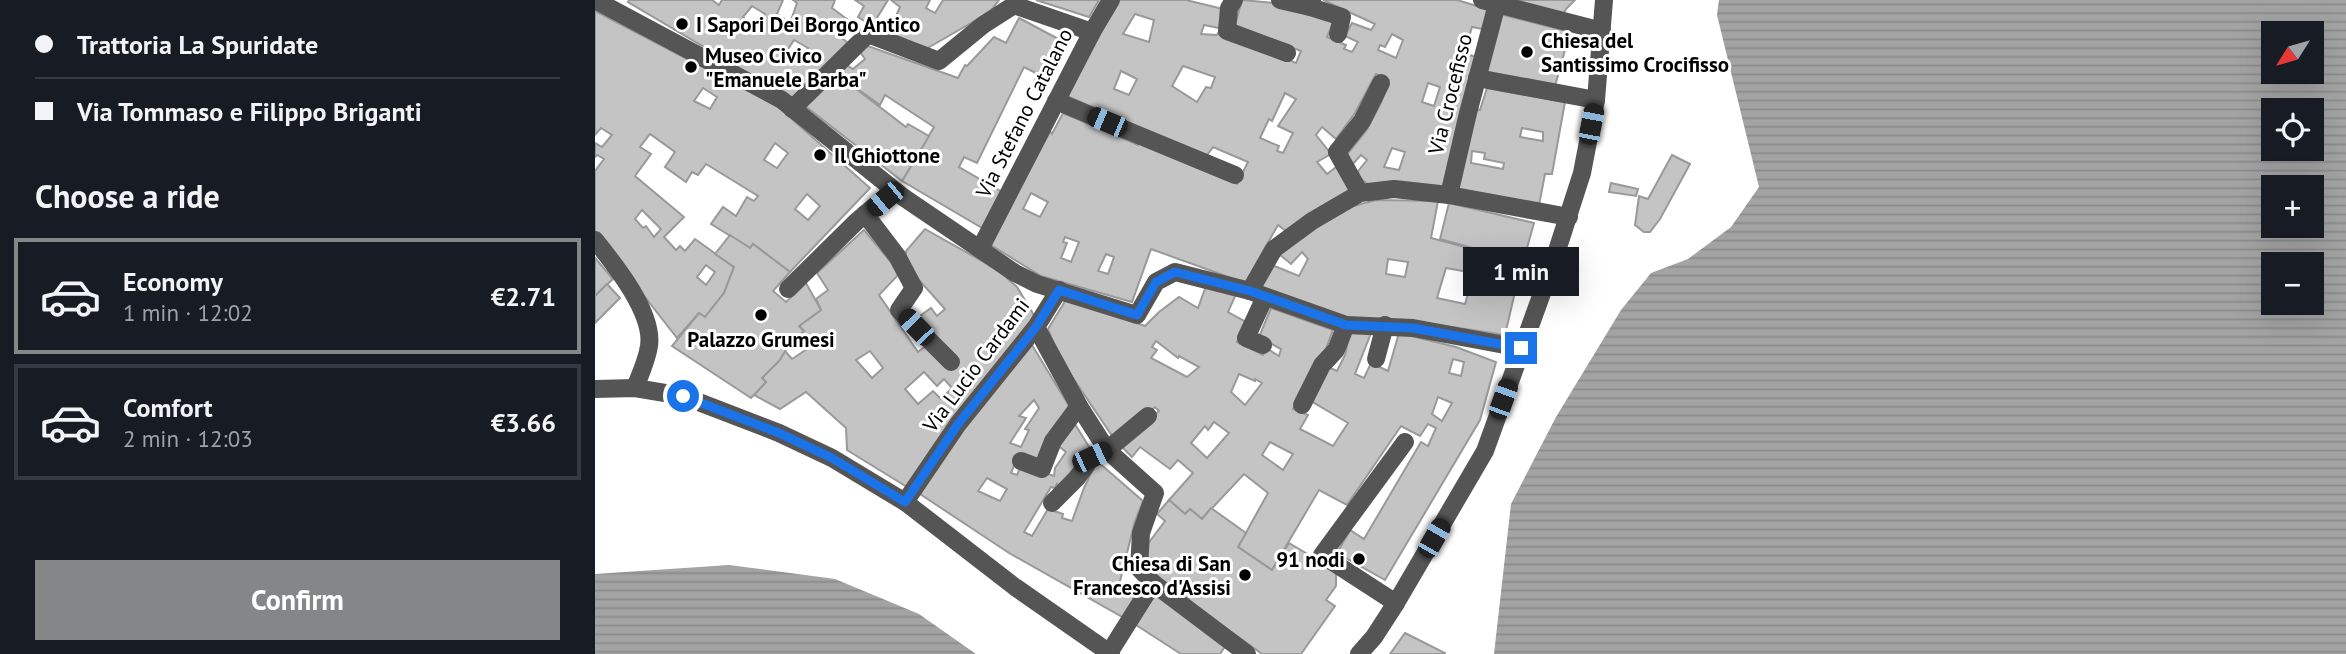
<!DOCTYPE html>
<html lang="en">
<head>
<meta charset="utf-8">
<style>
	:root { --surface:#171b24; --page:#20242c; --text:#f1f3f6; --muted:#9ea1a6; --line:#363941; --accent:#858687 }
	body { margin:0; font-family:"PT Sans",sans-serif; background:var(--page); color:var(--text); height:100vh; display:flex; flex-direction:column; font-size:26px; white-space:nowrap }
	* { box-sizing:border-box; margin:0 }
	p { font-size:23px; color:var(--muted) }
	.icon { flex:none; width:38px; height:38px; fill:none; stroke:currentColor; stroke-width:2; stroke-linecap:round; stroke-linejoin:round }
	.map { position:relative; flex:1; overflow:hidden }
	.details { display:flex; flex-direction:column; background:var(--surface); width:595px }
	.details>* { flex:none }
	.hud { display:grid; align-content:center; height:154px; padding:0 35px; background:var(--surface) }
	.needle { width:46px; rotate:233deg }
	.controls { position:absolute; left:1666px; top:21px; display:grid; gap:14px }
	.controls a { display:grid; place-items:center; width:63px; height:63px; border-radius:0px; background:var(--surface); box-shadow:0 7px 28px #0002; font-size:35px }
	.end { position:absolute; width:32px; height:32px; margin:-16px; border:9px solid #1a73e8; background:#fff; box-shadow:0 0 0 4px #fff }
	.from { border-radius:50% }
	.bubble { position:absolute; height:49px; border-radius:0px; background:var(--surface); box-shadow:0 7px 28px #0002; font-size:23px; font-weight:700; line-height:49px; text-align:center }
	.car { position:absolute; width:21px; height:42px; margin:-21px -10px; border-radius:9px; box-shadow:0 0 5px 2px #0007; background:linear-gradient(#222 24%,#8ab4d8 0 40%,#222 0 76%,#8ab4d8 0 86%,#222 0) }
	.hud b { display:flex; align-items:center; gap:24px; height:66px; font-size:26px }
	.hud b+b { border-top:2px solid var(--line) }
	.hud i { width:18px; height:18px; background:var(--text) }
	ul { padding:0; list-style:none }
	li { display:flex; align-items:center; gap:21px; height:116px; margin:0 14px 10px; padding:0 21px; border:4px solid var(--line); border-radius:0px }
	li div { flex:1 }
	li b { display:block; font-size:26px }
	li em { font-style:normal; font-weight:700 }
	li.selected { border-color:var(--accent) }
	li>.icon { width:63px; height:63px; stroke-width:1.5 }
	h2 { padding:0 35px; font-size:32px; line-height:84px }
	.cta { display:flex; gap:14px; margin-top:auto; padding:14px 35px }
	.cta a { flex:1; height:80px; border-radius:0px; background:var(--accent); color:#fff; font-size:28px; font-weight:700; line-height:80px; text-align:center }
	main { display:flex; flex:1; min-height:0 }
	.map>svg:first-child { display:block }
	.water { fill:url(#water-rules); fill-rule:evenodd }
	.building { fill:#c4c4c4; stroke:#999; stroke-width:2; fill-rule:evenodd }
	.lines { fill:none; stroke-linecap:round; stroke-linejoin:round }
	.minor { stroke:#555; stroke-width:18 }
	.route { stroke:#1a73e8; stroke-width:9 }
	.poi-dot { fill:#000; stroke:#fff; stroke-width:2.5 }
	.labels { text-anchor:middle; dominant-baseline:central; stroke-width:6; stroke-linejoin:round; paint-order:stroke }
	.poi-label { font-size:21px; font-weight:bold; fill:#000; stroke:#fff; text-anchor:start }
	.street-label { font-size:21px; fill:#000; stroke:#fff }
</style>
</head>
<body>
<main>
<section class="details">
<div class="hud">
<b><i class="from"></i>Trattoria La Spuridate</b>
<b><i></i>Via Tommaso e Filippo Briganti</b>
</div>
<h2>Choose a ride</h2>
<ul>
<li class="selected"><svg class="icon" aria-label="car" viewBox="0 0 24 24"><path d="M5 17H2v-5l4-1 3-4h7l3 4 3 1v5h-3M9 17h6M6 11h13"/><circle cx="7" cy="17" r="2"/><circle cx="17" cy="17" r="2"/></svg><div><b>Economy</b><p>1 min · 12:02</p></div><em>€2.71</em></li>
<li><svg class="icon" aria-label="car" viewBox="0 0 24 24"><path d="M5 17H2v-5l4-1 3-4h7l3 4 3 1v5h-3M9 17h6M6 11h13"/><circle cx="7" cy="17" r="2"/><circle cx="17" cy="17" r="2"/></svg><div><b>Comfort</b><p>2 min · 12:03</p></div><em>€3.66</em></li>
</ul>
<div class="cta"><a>Confirm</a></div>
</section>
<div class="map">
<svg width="1751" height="654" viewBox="0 0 1751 654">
	<defs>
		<pattern id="water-rules" width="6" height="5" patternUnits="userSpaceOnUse" patternTransform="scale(1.75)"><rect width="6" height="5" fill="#a3a3a3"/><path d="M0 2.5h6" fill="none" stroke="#8b8b8b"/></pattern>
	</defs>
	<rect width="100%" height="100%" fill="#fff"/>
	<g class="water">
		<path d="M1124,0H1751V654H899L916,504L961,417L1026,310L1056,273L1093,259L1136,227L1164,187L1122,15ZM1678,33H1717V72H1678ZM1678,110H1717V149H1678ZM1678,187H1717V226H1678ZM1678,264H1717V303H1678Z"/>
		<polygon points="134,565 240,579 324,614 381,654 0,654 0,574"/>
	</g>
	<g class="building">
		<path d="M34,0H117L124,5L127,0H188L182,14L195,23L202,3L198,0H240L237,8L257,23L246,37L255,45L197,99L33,2ZM157,6L170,14L159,28L148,17ZM199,40L213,48L205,62L190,54Z"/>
		<polygon points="260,0 293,0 277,26 263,17 269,6"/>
		<polygon points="296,0 335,0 331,8 340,13 348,0 404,0 395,12 331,49 294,32 305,7"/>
		<polygon points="441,0 504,0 494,17"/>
		<path d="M523,0H591L628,9L624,28L609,25L606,34L622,35L623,33L701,63L706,51L640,25L647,0L679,3L739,21L732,37L751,45L749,49L757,52L763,42L750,36L757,23L776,30L780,24L728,0H862L895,10L888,29L877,27L869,53L881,57L851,190L773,184L760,175L772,160L766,155L757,165L750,157L771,131L786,103L794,80L781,74L760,113L741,139L727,127L721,135L736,154L722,162L732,174L745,164L759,189L692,232L683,225L650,283L556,249L537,302L446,276L394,244L455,131L457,134L468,113L543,145L546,139L642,184L653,162L618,147L610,158L470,95ZM540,14L559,20L554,42L528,34ZM797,34L808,40L801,58L783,50L785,45L790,47ZM588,66L620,77L616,88L611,87L602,102L577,86ZM526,71L542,79L534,95L519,89ZM833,83L845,87L839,106L827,102ZM690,93L701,99L683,126L698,133L688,153L682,151L684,146L665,138L674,119L677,121ZM797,148L810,152L804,170L789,167ZM436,193L453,202L445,217L428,209ZM470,237L484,242L476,262L466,258L472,243L468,242ZM511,254L519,257L513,274L503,271Z"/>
		<polygon points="907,0 980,0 971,9 968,15"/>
		<path d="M0,11L181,105L275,188L195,272L158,244L155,248L116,224L128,207L141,216L152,197L159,201L163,196L111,164L103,175L97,172L91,182L70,167L80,152L55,134L45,147L56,154L40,176L89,217L69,237L81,250L85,246L90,251L100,239L139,267L129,293L110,317L104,313L82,338L0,233V171L9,159L2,155L0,157V143L7,147L17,135L6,128L0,135ZM108,88L122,97L115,109L99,101ZM180,143L193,153L182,168L169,160ZM212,194L225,206L213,220L200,209ZM47,210L66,229L59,237L51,226L48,228L40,219ZM111,265L120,272L111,285L102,277Z"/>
		<polygon points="905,14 975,32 960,86 888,73"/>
		<polygon points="424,18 471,43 454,80 451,79 448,86 439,82 443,74 429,67 382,163 369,157 364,167 409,193 389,229 307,181 339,127 290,95 285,105 239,72 250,64 258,69 270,59 265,52 273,46 363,78 370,65 372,66 399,37 411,43"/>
		<polygon points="239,72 311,127 313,124 334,136 307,181 210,106"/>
		<path d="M892,88L970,102L957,174H950L944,205L862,190L880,109L885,110ZM927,128L948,132V141L925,137ZM877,151L890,153L889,159L909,163L908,169L876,163Z"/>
		<polygon points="1077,155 1095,164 1065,219 1055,232 1049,232 1040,225 1044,196 1053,199"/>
		<polygon points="1016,183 1043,189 1041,196 1014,192"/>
		<path d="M781,200L843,201L836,238L900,255L895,274L923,279L910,335L818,321L745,317L664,289L677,265L704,276L713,259L707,252L696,264L685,255L698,241L751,208ZM793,259L813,262L810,277L791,274ZM851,268L879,273L870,304L842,298Z"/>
		<polygon points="854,203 939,223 928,262 845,239"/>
		<path d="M330,229L403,270L422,287L440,317L312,487L252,450L251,428L211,392L185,409L159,395L171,382L167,378L190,351L197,359L212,349L204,335L209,331L204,326L226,310L221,299L233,290L222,273L269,230L305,273L284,295L323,352L335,342L322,318L336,308L342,316L350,309L315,270L311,260V251ZM275,351L288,368L277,378L261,360ZM329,372L342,386L349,379L357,388L346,399L338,391L323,404L310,389Z"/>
		<polygon points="135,235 155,248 158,244 195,272 178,291 191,302 211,283 226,310 204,326 209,331 196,342 184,361 167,378 171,382 156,398 77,346 104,313 110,317 129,293 139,267 120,254"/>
		<polygon points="0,258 18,279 0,296"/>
		<polygon points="12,284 25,298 0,323 0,296"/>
		<path d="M611,286L641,294L633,312L651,322L642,342L668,355L671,348L684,356L686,349L664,337L676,308L738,330L725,364L698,409L713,415L705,429L738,446L753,423L716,401L731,366L742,371L750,355L756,329L776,333L760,374L769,378L776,363L793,371L804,333L861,347L901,362L885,420L790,580L742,553L755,530L769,539L826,442L833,446L841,428L833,424L825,436L806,426L752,505L724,490L677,570L643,547L673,493L649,474L607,519L595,509L590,514L574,500L598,473L583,460L575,469L545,447L537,457L526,446L564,411L560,407L520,440L465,359L453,329L472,298L550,326L564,312L584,297L603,308ZM561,341L583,358L584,356L604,367L592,377L556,358L562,350L557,347ZM858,359L869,362L866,376L854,373ZM644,374L660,381V379L667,383L650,405L636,392ZM843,397L857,403L847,421L837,414ZM619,422L634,433L612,458L596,443L610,426L613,430ZM675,442L698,454L688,470L667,455Z"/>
		<path d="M437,345L474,406L442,463L423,456L416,473L422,475L426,465L459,476L460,468L471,452L461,444L478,421L496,450L463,486L462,484L460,488L456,487L429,532L437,536L453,509L468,514L467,518L477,521L489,488L502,461L548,501L540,521L524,585L543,591L531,619L414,553L325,494L367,429ZM439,400L444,408L430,429L434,430L426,447L415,443L431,418L424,416ZM392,478L412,489L405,501L383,491Z"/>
		<polygon points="574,500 590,514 595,509 607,519 616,508 651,533 643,547 677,570 694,543 741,571 741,586 731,600 740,606 706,654 667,654 563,579 553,568 552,545 570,521 562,514"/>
		<polygon points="561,593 631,645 625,654 586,654 541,625"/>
		<polygon points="810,633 850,653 850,654 795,654"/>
	</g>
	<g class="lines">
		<g class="minor">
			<polyline points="0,0 187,100 308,197 420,273 442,284 542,315 561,282 580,272 655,291 751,325 818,328 926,348"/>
			<polyline points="639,0 634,8 632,31 692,53"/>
			<polyline points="685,0 715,7 717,0"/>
			<polyline points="887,0 1007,31"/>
			<polyline points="715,7 747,17 743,34"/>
			<polyline points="882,78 1001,100"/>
			<polyline points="461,101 640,175"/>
			<polyline points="197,109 273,34 344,61 388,25 419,5 497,32"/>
			<polyline points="765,193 742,152 767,121 786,83"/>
			<polyline points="854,195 873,113 902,4"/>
			<polyline points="270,214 302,256 319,288 304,310 356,362"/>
			<path d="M0,240C20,265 59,313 54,346C52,360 45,375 40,388"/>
			<polyline points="385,249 497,32 516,0"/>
			<polyline points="193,289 261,222 299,190"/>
			<polyline points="655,291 679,249 717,221 765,193 799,189 854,195 974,217"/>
			<polyline points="441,327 484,406 512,450 560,493 546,533 544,568 558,583 514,653"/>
			<polyline points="668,345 651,338 670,297"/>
			<polyline points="781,359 790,325"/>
			<polyline points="0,389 40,388 88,396 184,433 237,458 310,502 420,587 516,654"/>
			<polyline points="707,405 727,365 741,350 751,325"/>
			<polyline points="426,461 447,469 458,441 484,406"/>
			<polyline points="310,502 363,424 441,327 464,290"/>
			<polyline points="457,503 482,478 497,457 512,450 553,416"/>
			<polyline points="558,583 652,654"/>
			<polyline points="801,603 727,555 810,442"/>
			<polyline points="764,654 779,637 801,603 890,451 959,260 987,173 1001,100 1009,0"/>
		</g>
	</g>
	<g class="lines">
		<polyline class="route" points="88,396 184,433 237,458 310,502 363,424 441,327 464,290 542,315 561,282 580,272 655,291 751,325 818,328 926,348"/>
	</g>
	<g class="poi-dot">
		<circle cx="87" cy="24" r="7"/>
		<circle cx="932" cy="52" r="7"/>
		<circle cx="96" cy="67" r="7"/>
		<circle cx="225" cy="155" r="7"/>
		<circle cx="166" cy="315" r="7"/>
		<circle cx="764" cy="559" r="7"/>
		<circle cx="650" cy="575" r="7"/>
	</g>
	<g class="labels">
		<g class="poi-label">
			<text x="101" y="24">I Sapori Dei Borgo Antico</text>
			<text x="946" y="40">Chiesa del<tspan x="946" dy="24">Santissimo Crocifisso</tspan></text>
			<text x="110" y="55">Museo Civico<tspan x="110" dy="24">"Emanuele Barba"</tspan></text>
			<text x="239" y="155">Il Ghiottone</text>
			<text x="166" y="339" text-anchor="middle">Palazzo Grumesi</text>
			<text x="750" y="559" text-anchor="end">91 nodi</text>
			<text x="636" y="563" text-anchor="end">Chiesa di San<tspan x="636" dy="24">Francesco d'Assisi</tspan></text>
		</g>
		<g class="street-label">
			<text transform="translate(855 94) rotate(-76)">Via Crocefisso</text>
			<text transform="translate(429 113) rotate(-63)">Via Stefano Catalano</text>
			<text transform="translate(381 365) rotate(-53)">Via Lucio Cardami</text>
		</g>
	</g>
</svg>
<div class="controls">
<a><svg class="needle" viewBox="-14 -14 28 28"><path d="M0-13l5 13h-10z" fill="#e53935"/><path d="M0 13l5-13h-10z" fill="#9ea1a6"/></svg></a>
<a><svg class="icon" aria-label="locate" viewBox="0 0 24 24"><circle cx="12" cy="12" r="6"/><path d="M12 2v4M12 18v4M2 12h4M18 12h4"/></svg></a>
<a>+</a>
<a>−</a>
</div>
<i class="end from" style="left:88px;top:396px"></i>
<i class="end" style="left:926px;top:348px"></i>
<div class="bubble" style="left:868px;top:247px;width:116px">1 min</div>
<i class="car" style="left:512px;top:122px;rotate:293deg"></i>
<i class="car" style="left:996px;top:124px;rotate:11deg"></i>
<i class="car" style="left:290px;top:199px;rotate:230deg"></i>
<i class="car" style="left:321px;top:327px;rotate:316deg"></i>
<i class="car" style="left:908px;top:399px;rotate:20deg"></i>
<i class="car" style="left:497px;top:457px;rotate:65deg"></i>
<i class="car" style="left:839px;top:538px;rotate:30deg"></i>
</div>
</main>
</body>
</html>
